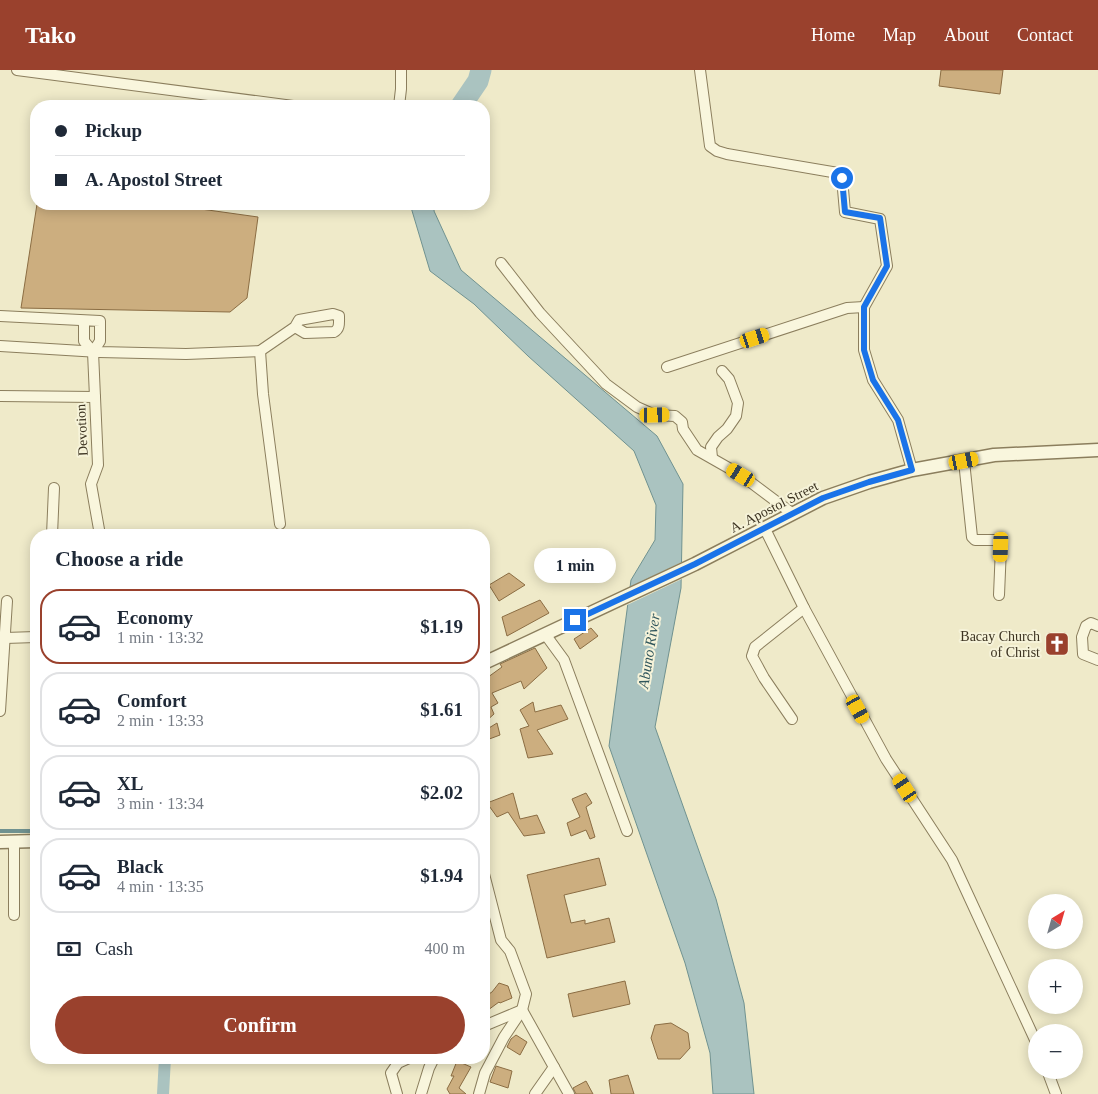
<!DOCTYPE html>
<html lang="en">
<head>
<meta charset="utf-8">
<style>
	:root { --surface:#fff; --page:#f2f2f3; --text:#1f2937; --muted:#747a83; --line:#e0e1e3; --accent:#9a412d }
	body { margin:0; font-family:Georgia,serif; background:var(--page); color:var(--text); height:100vh; display:flex; flex-direction:column; font-size:19px; white-space:nowrap }
	* { box-sizing:border-box; margin:0 }
	p { font-size:16px; color:var(--muted) }
	.icon { flex:none; width:28px; height:28px; fill:none; stroke:currentColor; stroke-width:2; stroke-linecap:round; stroke-linejoin:round }
	.map { position:relative; flex:1; overflow:hidden }
	.details { position:absolute; left:30px; top:459px; width:460px; height:535px; display:flex; flex-direction:column; background:var(--surface); border-radius:20px; box-shadow:0 2px 12px #0003 }
	.details>* { flex:none }
	.banner { position:absolute; left:30px; top:30px; width:460px; height:110px; border-radius:20px; box-shadow:0 2px 12px #0003; display:grid; align-content:center; height:110px; padding:0 25px; background:var(--surface) }
	.needle { width:32px; rotate:37deg }
	.controls { position:absolute; left:1028px; top:824px; display:grid; gap:10px }
	.controls a { display:grid; place-items:center; width:55px; height:55px; border-radius:50%; background:var(--surface); box-shadow:0 2px 12px #0003; font-size:25px }
	.end { position:absolute; width:22px; height:22px; margin:-11px; border:6px solid #1a73e8; background:#fff; box-shadow:0 0 0 2px #fff }
	.from { border-radius:50% }
	.bubble { position:absolute; height:35px; border-radius:18px; background:var(--surface); box-shadow:0 2px 12px #0003; font-size:16px; font-weight:600; line-height:35px; text-align:center }
	.car { position:absolute; width:15px; height:30px; margin:-15px -8px; border-radius:6px; box-shadow:0 0 4px 1px #0007; background:linear-gradient(#f5c518 24%,#345 0 40%,#f5c518 0 76%,#345 0 86%,#f5c518 0) }
	.banner b { display:flex; align-items:center; gap:18px; height:48px; font-size:19px }
	.banner b+b { border-top:1px solid var(--line) }
	.banner i { width:12px; height:12px; background:var(--text) }
	ul { padding:0; list-style:none }
	li { display:flex; align-items:center; gap:15px; height:75px; margin:0 10px 8px; padding:0 15px; border:2px solid var(--line); border-radius:20px }
	li div { flex:1 }
	li b { display:block; font-size:19px }
	li em { font-style:normal; font-weight:600 }
	li.current { border-color:var(--accent) }
	li>.icon { width:45px; height:45px; stroke-width:1.5 }
	h2 { padding:0 25px; font-size:22px; line-height:60px }
	.pay { display:flex; align-items:center; gap:12px; height:55px; padding:0 25px; font-size:19px }
	.pay p { margin-inline-start:auto }
	.action { display:flex; gap:10px; margin-top:auto; padding:10px 25px }
	.action a { flex:1; height:58px; border-radius:30px; background:var(--accent); color:#fff; font-size:20px; font-weight:600; line-height:58px; text-align:center }
	header { display:flex; align-items:center; gap:30px; box-sizing:border-box; height:70px; padding:0 25px; background:var(--accent); color:#fff }
	header strong { font-size:24px }
	nav { display:flex; gap:28px; margin-inline-start:auto; font-size:18px }
	.map>svg:first-child { display:block }
	.water { fill:#aac3c0; stroke:#709290 }
	.pier { fill:#efeac9 }
	.lines { fill:none; stroke-linecap:round; stroke-linejoin:round }
	.stream { stroke:#709290; stroke-width:4 }
	.canal { stroke:#aac3c0; stroke-width:12 }
	.river { stroke:#aac3c0; stroke-width:21 }
	.building { fill:#ccae7f; stroke:#8b6d43 }
	.minor-casing { stroke:#8b7e5d; stroke-width:12 }
	.tertiary-casing { stroke:#8b7e5d; stroke-width:15 }
	.minor { stroke:#f9f6dd; stroke-width:10 }
	.tertiary { stroke:#f9f6dd; stroke-width:12 }
	.route { stroke:#1a73e8; stroke-width:6 }
	.labels { text-anchor:middle; dominant-baseline:central; stroke-width:4; stroke-linejoin:round; paint-order:stroke }
	.street-label { font-size:14px; fill:#3c3321; stroke:#f6f3d9 }
	.poi-label { font-size:14px; fill:#3c3321; stroke:#f6f3d9; text-anchor:end }
	.water-label { font-size:15px; font-style:italic; fill:#30565c; stroke:#f6f3d9 }
</style>
</head>
<body>
<header>
<strong>Tako</strong>
<nav><a>Home</a><a>Map</a><a>About</a><a>Contact</a></nav>
</header>
<div class="map">
<svg width="1098" height="1024" viewBox="0 0 1098 1024">
	<rect width="100%" height="100%" fill="#efeac9"/>
	<polygon class="water" points="410,134 435,134 434,141 461,200 657,366 683,414 681,518 655,657 716,829 744,933 754,1024 713,1024 710,983 685,893 609,676 631,510 655,470 656,435 634,381 528,286 474,234 430,201"/>
	<polygon class="pier" points="684,491 684,508 625,536 628,518"/>
	<g class="lines">
		<polyline class="stream" points="0,761 36,761"/>
		<polyline class="canal" points="163,1024 165,988"/>
		<polyline class="river" points="461,36 478,11 481,0"/>
	</g>
	<g class="building">
		<polygon points="941,0 1003,0 1000,24 939,16"/>
		<polygon points="37,134 165,134 258,147 247,228 230,242 21,238"/>
		<polygon points="509,503 525,515 499,531 489,515"/>
		<polygon points="540,530 549,543 507,566 502,547"/>
		<polygon points="591,558 598,566 580,579 574,569"/>
		<polygon points="535,578 547,598 524,619 521,611 492,623 498,633 491,637 494,644 484,653 484,610 502,597 500,594"/>
		<polygon points="533,632 535,642 561,635 568,649 537,660 553,684 528,688 520,659 529,656 520,640"/>
		<polygon points="497,653 500,665 484,671 484,661"/>
		<polygon points="513,723 520,749 537,745 545,763 524,766 508,742 497,747 487,733"/>
		<polygon points="586,723 592,733 586,737 595,767 590,769 586,760 571,766 567,753 580,747 572,729"/>
		<polygon points="599,788 606,815 564,825 571,853 585,850 585,854 609,848 615,872 547,888 527,805"/>
		<polygon points="625,911 630,934 573,947 568,924"/>
		<polygon points="499,913 508,916 512,928 500,933 499,932 484,943 484,927 492,922"/>
		<polygon points="671,953 688,963 690,978 680,989 658,989 651,968 655,955"/>
		<polygon points="516,965 527,972 520,985 507,977 511,969"/>
		<polygon points="457,991 471,997 459,1018 466,1024 450,1024 447,1019 454,1006 451,1006"/>
		<polygon points="496,996 512,1001 508,1018 490,1012"/>
		<polygon points="628,1005 634,1024 611,1024 609,1010"/>
		<polygon points="586,1011 593,1024 576,1024 573,1018"/>
	</g>
	<g class="lines">
		<defs>
			<g id="minor">
				<polyline points="17,0 293,36"/>
				<polyline points="700,0 710,76 717,81 727,84 838,103 842,108 845,142 880,149 887,196 864,237 864,280 873,310 898,350 912,400"/>
				<polyline points="399,36 401,19 401,0"/>
				<polyline points="501,193 540,243 606,314 637,337 655,345 675,346 682,352 683,359 697,380 741,405 793,444"/>
				<polyline points="0,246 100,251 100,271 93,282 84,271 84,251"/>
				<path d="M0,276L99,282L186,284L260,281L295,257L299,250L333,244L339,246C339,253 340,259 334,262L305,263L295,257"/>
				<polyline points="260,281 263,324 280,454"/>
				<polyline points="93,282 98,395 91,414 100,465"/>
				<polyline points="667,297 847,238 864,237"/>
				<polyline points="0,326 95,327"/>
				<polyline points="712,388 711,377 718,367 727,359 736,346 738,333 729,309 722,301"/>
				<polyline points="964,391 972,467 975,470 996,470 1001,477 999,525"/>
				<polyline points="765,459 804,538 886,689 952,790 1036,972"/>
				<polyline points="52,465 54,418"/>
				<polyline points="1098,556 1091,553 1086,556 1082,567 1083,584 1098,590"/>
				<polyline points="545,564 564,590 627,761"/>
				<polyline points="5,568 36,567"/>
				<polyline points="0,641 7,531"/>
				<polyline points="792,649 764,608 752,586 755,577 804,538"/>
				<polyline points="14,845 14,772"/>
				<polyline points="522,940 569,1024"/>
				<polyline points="484,956 522,940"/>
				<polyline points="1047,1000 1056,1024"/>
				<polyline points="397,1024 391,1003 398,993 409,988"/>
				<polyline points="421,1024 429,998 434,988"/>
				<polyline points="479,1024 485,1003 504,967 522,940 526,924 510,881 501,870 484,804"/>
				<polyline points="535,1024 554,997"/>
			</g>
			<g id="tertiary">
				<polyline points="484,593 695,494 823,428 869,412 912,400 994,385 1098,380"/>
				<polyline points="0,772 36,771"/>
			</g>
		</defs>
		<use href="#minor" class="minor-casing"/>
		<use href="#tertiary" class="tertiary-casing"/>
		<use href="#minor" class="minor"/>
		<use href="#tertiary" class="tertiary"/>
	</g>
	<g class="lines">
		<polyline class="route" points="575,550 695,494 823,428 869,412 912,400 898,350 873,310 864,280 864,237 887,196 880,148 845,142 842,108"/>
	</g>
	<defs>
		<symbol id="church-square" viewBox="-11 -11 22 22"><rect x="-9" y="-9" width="18" height="18" rx="4" fill="#9a412d" stroke="#f6f3d9"/><path d="M-1.2-6h2.4v3.5h3.3v2.4h-3.3V6h-2.4V-.1h-3.3v-2.4h3.3Z" fill="#fff"/></symbol>
	</defs>
	<g fill-rule="evenodd">
		<use href="#church-square" x="1043" y="560" width="28" height="28"/>
	</g>
	<g class="labels">
		<g class="street-label">
			<text transform="translate(82 360) rotate(-93)">Devotion</text>
			<text transform="translate(774 437) rotate(-27)">A. Apostol Street</text>
		</g>
		<g class="poi-label">
			<text x="1040" y="566">Bacay Church<tspan x="1040" dy="16">of Christ</tspan></text>
		</g>
		<g class="water-label">
			<text transform="translate(649 581) rotate(-81)">Abuno River</text>
		</g>
	</g>
</svg>
<div class="controls">
<a><svg class="needle" viewBox="-14 -14 28 28"><path d="M0-13l5 13h-10z" fill="#e53935"/><path d="M0 13l5-13h-10z" fill="#747a83"/></svg></a>
<a>+</a>
<a>−</a>
</div>
<i class="end from" style="left:842px;top:108px"></i>
<i class="end" style="left:575px;top:550px"></i>
<div class="bubble" style="left:534px;top:478px;width:82px">1 min</div>
<i class="car" style="left:755px;top:268px;rotate:72deg"></i>
<i class="car" style="left:655px;top:345px;rotate:89deg"></i>
<i class="car" style="left:964px;top:391px;rotate:79deg"></i>
<i class="car" style="left:741px;top:405px;rotate:301deg"></i>
<i class="car" style="left:1001px;top:477px;rotate:182deg"></i>
<i class="car" style="left:858px;top:639px;rotate:151deg"></i>
<i class="car" style="left:905px;top:718px;rotate:327deg"></i>
<div class="banner">
<b><i class="from"></i>Pickup</b>
<b><i></i>A. Apostol Street</b>
</div>
<section class="details">
<h2>Choose a ride</h2>
<ul>
<li class="current"><svg class="icon" aria-label="car" viewBox="0 0 24 24"><path d="M5 17H2v-5l4-1 3-4h7l3 4 3 1v5h-3M9 17h6M6 11h13"/><circle cx="7" cy="17" r="2"/><circle cx="17" cy="17" r="2"/></svg><div><b>Economy</b><p>1 min · 13:32</p></div><em>$1.19</em></li>
<li><svg class="icon" aria-label="car" viewBox="0 0 24 24"><path d="M5 17H2v-5l4-1 3-4h7l3 4 3 1v5h-3M9 17h6M6 11h13"/><circle cx="7" cy="17" r="2"/><circle cx="17" cy="17" r="2"/></svg><div><b>Comfort</b><p>2 min · 13:33</p></div><em>$1.61</em></li>
<li><svg class="icon" aria-label="car" viewBox="0 0 24 24"><path d="M5 17H2v-5l4-1 3-4h7l3 4 3 1v5h-3M9 17h6M6 11h13"/><circle cx="7" cy="17" r="2"/><circle cx="17" cy="17" r="2"/></svg><div><b>XL</b><p>3 min · 13:34</p></div><em>$2.02</em></li>
<li><svg class="icon" aria-label="car" viewBox="0 0 24 24"><path d="M5 17H2v-5l4-1 3-4h7l3 4 3 1v5h-3M9 17h6M6 11h13"/><circle cx="7" cy="17" r="2"/><circle cx="17" cy="17" r="2"/></svg><div><b>Black</b><p>4 min · 13:35</p></div><em>$1.94</em></li>
</ul>
<div class="pay"><svg class="icon" aria-label="cash" viewBox="0 0 24 24"><path d="M3 7h18v10H3z"/><circle cx="12" cy="12" r="2"/></svg>Cash<p>400 m</p></div>
<div class="action"><a>Confirm</a></div>
</section>
</div>
</body>
</html>
